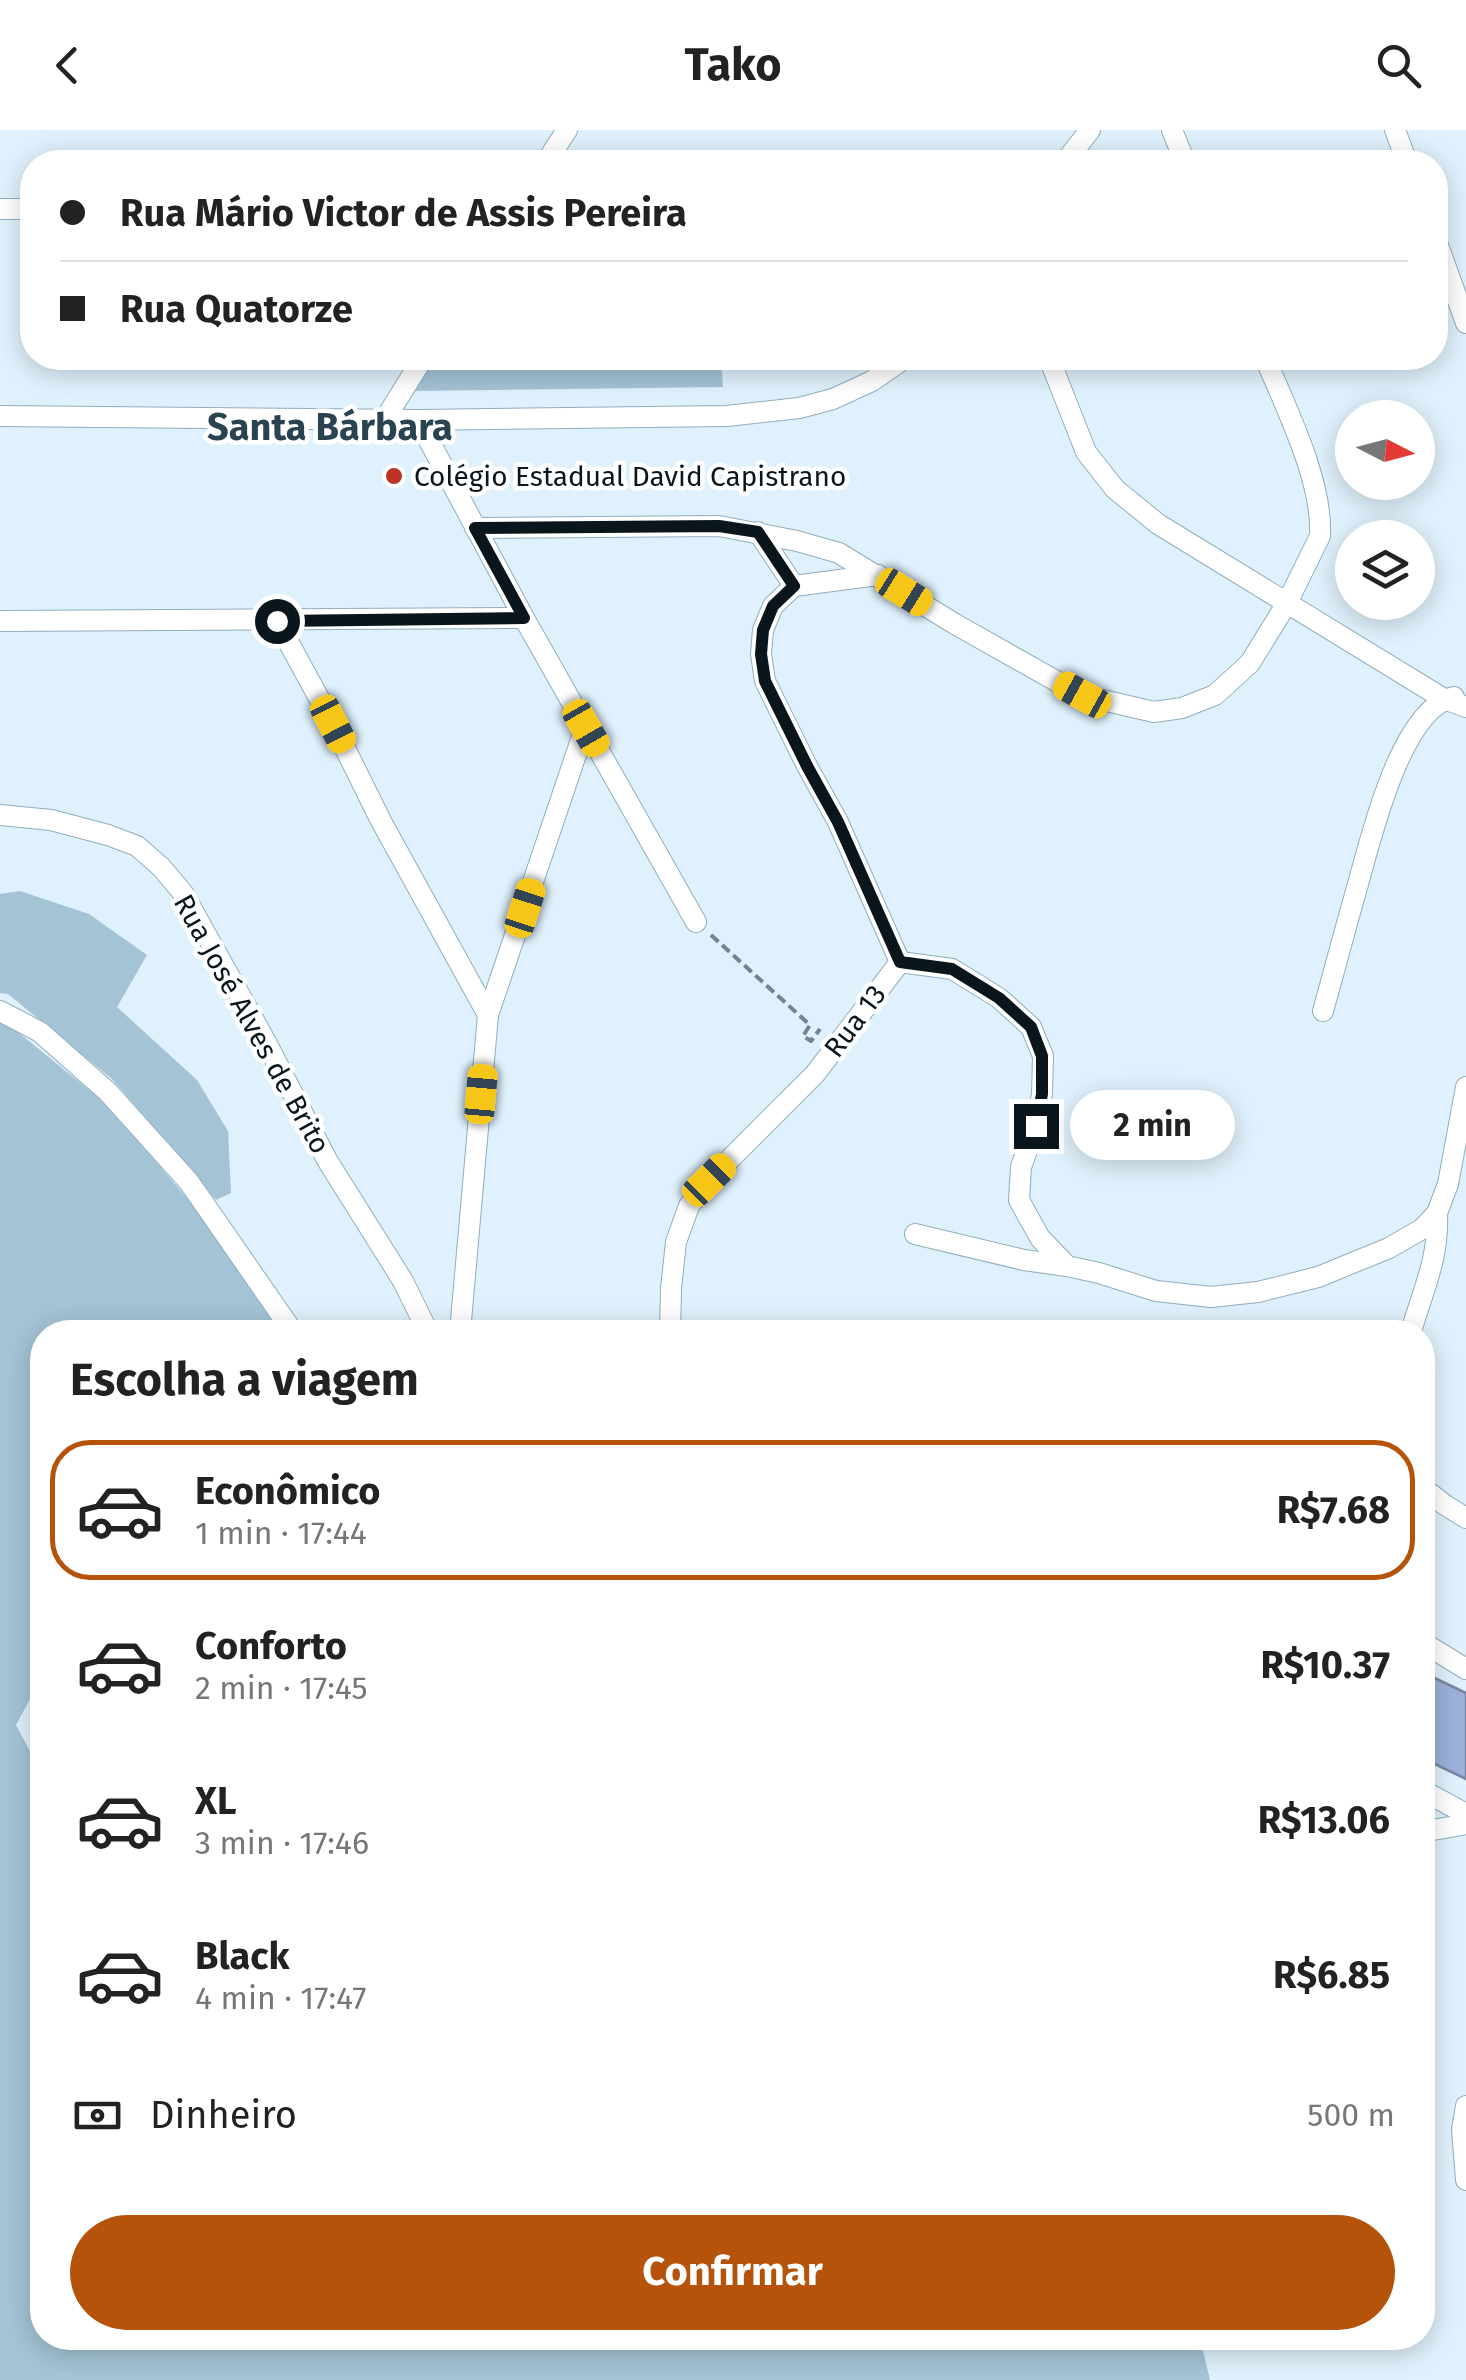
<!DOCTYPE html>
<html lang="pt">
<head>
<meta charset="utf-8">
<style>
	:root { --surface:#fff; --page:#f6f6f6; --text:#222; --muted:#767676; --line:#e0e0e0; --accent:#b45309 }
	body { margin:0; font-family:"Fira Sans",sans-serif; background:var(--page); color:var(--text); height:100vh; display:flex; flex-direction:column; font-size:38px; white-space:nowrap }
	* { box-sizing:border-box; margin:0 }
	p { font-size:32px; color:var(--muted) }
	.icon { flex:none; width:55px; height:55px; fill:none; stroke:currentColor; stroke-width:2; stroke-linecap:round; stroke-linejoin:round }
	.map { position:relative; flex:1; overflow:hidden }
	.side { position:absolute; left:30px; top:1190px; width:1405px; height:1030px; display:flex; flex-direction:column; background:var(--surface); border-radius:40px; box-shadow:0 5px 25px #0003 }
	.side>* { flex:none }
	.banner { position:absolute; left:20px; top:20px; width:1428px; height:220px; border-radius:40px; box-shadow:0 5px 25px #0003; display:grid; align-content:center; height:220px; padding:0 40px; background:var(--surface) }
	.needle { width:65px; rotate:96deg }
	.tools { position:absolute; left:1335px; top:270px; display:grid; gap:20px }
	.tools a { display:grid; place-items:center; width:100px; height:100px; border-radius:50%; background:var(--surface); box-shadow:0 5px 25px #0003; font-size:50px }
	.end { position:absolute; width:45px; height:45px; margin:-22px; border:12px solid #0b161c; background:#fff; box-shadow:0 0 0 5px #fff }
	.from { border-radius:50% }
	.bubble { position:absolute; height:70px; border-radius:35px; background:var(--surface); box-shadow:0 5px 25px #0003; font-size:32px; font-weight:700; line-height:70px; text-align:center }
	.car { position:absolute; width:30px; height:60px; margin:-30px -15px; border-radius:12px; box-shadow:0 0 8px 2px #0007; background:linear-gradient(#f5c518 24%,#345 0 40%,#f5c518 0 76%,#345 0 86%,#f5c518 0) }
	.banner b { display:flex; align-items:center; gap:35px; height:95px; font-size:38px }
	.banner b+b { border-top:2px solid var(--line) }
	.banner i { width:25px; height:25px; background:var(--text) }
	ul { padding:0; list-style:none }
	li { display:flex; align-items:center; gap:30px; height:140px; margin:0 20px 15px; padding:0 20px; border:5px solid transparent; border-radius:40px }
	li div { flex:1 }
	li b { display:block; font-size:38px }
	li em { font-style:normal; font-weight:700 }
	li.on { border-color:var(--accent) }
	li>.icon { width:90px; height:90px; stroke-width:1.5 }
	h2 { padding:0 40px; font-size:45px; line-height:120px }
	.pay { display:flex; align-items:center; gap:25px; height:110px; padding:0 40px; font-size:38px }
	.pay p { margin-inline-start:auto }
	.cta { display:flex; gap:20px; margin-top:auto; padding:20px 40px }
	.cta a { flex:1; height:115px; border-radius:60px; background:var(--accent); color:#fff; font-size:40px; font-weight:700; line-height:115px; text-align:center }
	header { display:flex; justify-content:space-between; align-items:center; height:130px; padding:0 40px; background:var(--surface); font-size:45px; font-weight:700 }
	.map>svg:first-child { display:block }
	.green { fill:#a4c3d5 }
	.building { fill:#9bb0db; stroke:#7b87a0; stroke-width:2.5 }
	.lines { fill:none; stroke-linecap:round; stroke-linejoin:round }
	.minor-casing { stroke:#91adbe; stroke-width:22 }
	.path { stroke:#75838c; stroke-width:4; stroke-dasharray:10 5; stroke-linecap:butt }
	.minor { stroke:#fff; stroke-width:20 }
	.route { stroke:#0b161c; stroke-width:12 }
	.poi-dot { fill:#be3125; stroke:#fff; stroke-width:4 }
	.labels { text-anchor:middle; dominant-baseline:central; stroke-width:9; stroke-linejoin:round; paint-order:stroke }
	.poi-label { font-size:28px; fill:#0b161c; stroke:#fff; text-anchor:start }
	.street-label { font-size:28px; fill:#0b161c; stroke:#fff }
	.district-label { font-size:38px; font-weight:bold; fill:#294351; stroke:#fff }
</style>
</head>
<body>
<header><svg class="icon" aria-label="back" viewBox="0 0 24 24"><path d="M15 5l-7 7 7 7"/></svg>Tako<svg class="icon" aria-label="search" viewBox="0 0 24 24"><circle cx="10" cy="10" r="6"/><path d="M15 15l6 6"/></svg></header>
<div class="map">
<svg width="1466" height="2250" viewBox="0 0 1466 2250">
	<rect width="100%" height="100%" fill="#dff1fc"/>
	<g class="green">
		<polygon points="435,228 721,228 723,257 413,261"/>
		<polygon points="20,761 89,784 147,825 117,877 197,950 228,1001 231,1063 216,1070 112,949 8,864 0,863 0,764"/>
		<polygon points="0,892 8,894 110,977 202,1086 274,1194 199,1202 42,1202 42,1547 16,1595 42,1644 42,2208 1200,2208 1210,2250 0,2250"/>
	</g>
	<polygon class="building" points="1422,1542 1466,1563 1466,1649 1422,1628"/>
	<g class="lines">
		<defs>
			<g id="minor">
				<polyline points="1172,0 1185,32"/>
				<polyline points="1395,0 1407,32"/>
				<polyline points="546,32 567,0"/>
				<polyline points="1065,32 1090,0"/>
				<polyline points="0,79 32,79"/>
				<polyline points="1435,107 1466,193"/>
				<polyline points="1049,228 1086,322 1115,359 1158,394 1444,569 1466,577"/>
				<polyline points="0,286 418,290 727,286 799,278 833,269 872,251 905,228"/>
				<polyline points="385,289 423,228"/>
				<polyline points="418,290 524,488 696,792"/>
				<path d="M475,398L719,396L797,411L839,423L955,494L1081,565L1154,582L1182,578L1215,565L1250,533L1287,473L1320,406C1323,351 1286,278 1265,228"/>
				<polyline points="758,402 794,456 773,476 763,500 761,524 765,551 807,636 838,692 900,832"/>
				<polyline points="794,456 878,445"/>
				<polyline points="0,491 524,488"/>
				<polyline points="277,491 333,594 381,691 488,885"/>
				<polyline points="0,685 51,690 108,705 137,716 161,737 183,763 266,912 327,1030 403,1151 428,1202"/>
				<polyline points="900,832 952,839 999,868 1031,897 1043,926 1042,964 1036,996 1021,1037 1019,1070 1040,1108 1067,1136 1099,1143 1156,1161 1211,1167 1258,1162 1318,1147 1389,1118 1422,1099 1437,1083 1448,1054 1466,957"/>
				<polyline points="0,881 40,902 108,962 189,1052 293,1202"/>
				<path d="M1323,881C1335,838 1346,796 1358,754C1371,708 1401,578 1454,567"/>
				<polyline points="915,1104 1024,1130 1067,1136"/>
				<polyline points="460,1202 488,885 585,598"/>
				<polyline points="670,1202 671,1159 676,1112 689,1076 709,1050 815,944 900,832"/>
				<path d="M1411,1202C1423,1159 1439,1130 1437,1083"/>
				<polyline points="1422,1357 1445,1375 1466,1388"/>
				<polyline points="1422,1512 1466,1539"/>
				<polyline points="1422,1660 1466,1684"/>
				<polyline points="1422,1702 1466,1694"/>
				<polyline points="1466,1976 1462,2000 1466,2050"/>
			</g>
		</defs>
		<use href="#minor" class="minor-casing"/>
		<polyline class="path" points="711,805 810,895 803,906 811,911 820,899"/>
		<use href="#minor" class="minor"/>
	</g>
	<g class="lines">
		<polyline class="route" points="277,491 524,488 475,398 719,396 758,402 794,456 773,476 763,500 761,524 765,551 807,636 838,692 900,832 952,839 999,868 1031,897 1042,926 1042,964 1036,996"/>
	</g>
	<circle class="poi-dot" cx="394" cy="346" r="10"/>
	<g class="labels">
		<g class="poi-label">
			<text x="414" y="346">Colégio Estadual David Capistrano</text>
		</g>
		<g class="street-label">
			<text transform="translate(855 891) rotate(-53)">Rua 13</text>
			<text transform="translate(252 894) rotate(61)">Rua José Alves de Brito</text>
		</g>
		<g class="district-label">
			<text x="330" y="297">Santa Bárbara</text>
		</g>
	</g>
</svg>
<div class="tools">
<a><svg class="needle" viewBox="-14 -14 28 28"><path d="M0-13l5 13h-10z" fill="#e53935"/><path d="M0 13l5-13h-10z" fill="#767676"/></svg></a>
<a><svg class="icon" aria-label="layers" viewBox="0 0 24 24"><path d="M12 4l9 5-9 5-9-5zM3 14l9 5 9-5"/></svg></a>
</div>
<i class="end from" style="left:277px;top:491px"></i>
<i class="end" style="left:1036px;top:996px"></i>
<div class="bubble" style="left:1070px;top:960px;width:165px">2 min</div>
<i class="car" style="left:904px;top:462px;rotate:122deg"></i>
<i class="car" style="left:1082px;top:565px;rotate:299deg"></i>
<i class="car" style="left:333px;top:594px;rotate:153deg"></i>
<i class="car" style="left:586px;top:598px;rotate:150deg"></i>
<i class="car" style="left:525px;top:778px;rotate:18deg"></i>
<i class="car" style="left:481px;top:964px;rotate:5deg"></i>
<i class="car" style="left:709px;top:1050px;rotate:45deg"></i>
<div class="banner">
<b><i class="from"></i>Rua Mário Victor de Assis Pereira</b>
<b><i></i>Rua Quatorze</b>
</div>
<section class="side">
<h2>Escolha a viagem</h2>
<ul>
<li class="on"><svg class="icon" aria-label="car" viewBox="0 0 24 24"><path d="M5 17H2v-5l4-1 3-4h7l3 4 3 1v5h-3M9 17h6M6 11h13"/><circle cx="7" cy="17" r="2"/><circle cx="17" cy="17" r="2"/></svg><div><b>Econômico</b><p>1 min · 17:44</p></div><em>R$7.68</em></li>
<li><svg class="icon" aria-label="car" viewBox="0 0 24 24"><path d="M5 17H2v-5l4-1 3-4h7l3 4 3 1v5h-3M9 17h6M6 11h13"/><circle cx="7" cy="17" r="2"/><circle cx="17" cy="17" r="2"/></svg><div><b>Conforto</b><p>2 min · 17:45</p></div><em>R$10.37</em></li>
<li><svg class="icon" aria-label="car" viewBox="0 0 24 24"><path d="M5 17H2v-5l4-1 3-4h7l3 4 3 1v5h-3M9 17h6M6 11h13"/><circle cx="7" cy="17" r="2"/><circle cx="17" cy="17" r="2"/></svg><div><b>XL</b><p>3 min · 17:46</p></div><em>R$13.06</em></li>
<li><svg class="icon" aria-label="car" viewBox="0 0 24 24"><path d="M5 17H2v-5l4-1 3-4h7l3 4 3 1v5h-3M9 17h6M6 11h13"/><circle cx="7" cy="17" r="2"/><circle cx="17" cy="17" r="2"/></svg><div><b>Black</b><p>4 min · 17:47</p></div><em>R$6.85</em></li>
</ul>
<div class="pay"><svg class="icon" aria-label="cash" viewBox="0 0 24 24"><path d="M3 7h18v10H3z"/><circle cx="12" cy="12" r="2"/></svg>Dinheiro<p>500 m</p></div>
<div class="cta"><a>Confirmar</a></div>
</section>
</div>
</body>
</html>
